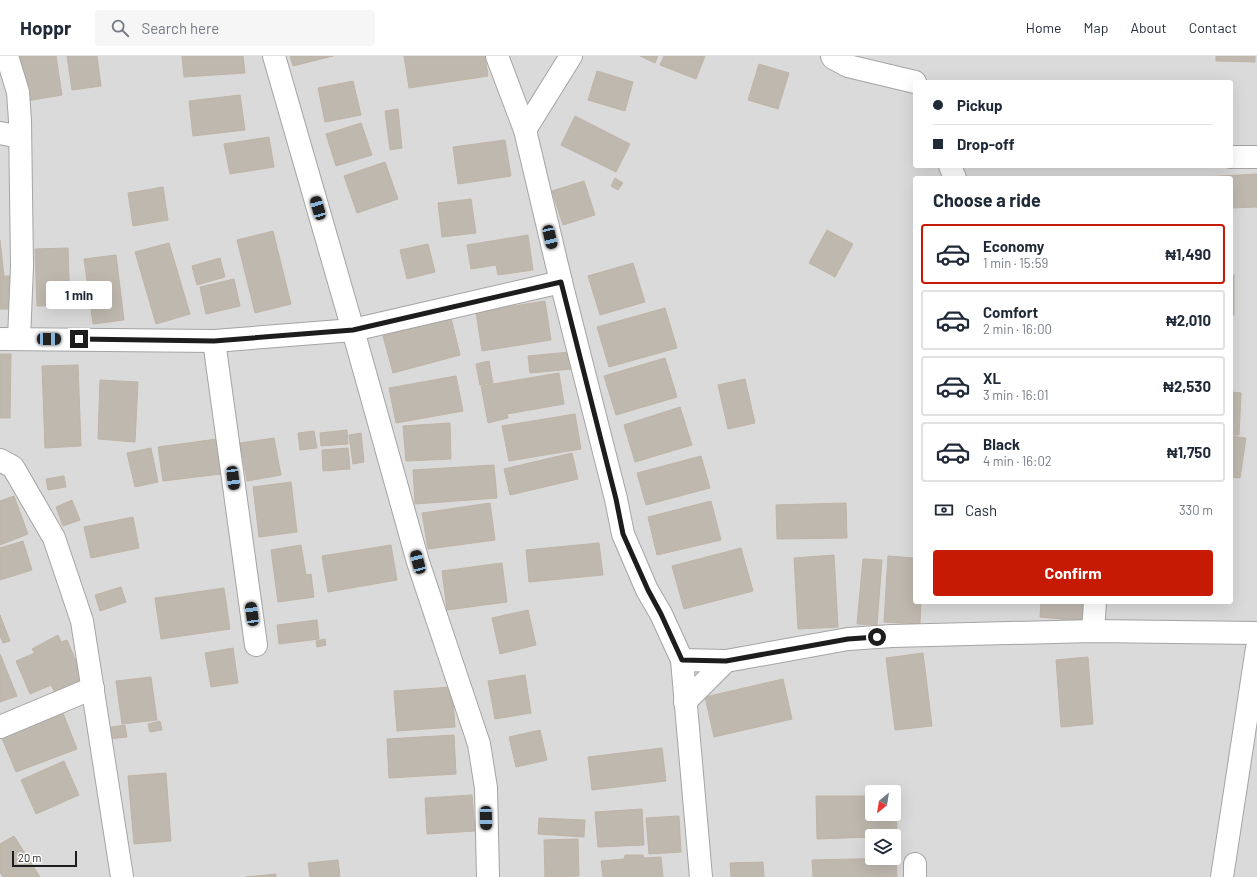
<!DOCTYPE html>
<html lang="en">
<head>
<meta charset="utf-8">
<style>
	:root { --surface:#fff; --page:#f6f6f7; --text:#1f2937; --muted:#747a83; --line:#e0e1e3; --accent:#c61a04 }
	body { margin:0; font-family:Barlow,sans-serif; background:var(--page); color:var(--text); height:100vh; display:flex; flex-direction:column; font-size:15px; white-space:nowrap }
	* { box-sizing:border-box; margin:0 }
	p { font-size:13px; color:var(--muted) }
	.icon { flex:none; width:22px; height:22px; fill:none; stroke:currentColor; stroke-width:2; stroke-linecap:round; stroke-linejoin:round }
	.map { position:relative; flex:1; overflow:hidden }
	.sheet { position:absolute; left:913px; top:120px; width:320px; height:428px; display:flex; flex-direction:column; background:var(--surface); border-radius:4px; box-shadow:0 4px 16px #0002 }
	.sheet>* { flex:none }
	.top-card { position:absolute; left:913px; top:24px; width:320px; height:88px; border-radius:4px; box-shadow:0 4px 16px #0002; display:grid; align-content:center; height:88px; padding:0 20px; background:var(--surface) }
	.needle { width:26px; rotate:210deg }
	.fabs { position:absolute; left:865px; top:729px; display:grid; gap:8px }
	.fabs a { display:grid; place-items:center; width:36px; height:36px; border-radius:4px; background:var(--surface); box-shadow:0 4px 16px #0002; font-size:20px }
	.scale { position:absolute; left:12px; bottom:10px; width:65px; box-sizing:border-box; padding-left:4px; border:2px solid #1d1d1d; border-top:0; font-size:11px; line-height:14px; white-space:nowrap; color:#1d1d1d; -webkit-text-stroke:3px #fff; paint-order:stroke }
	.end { position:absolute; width:18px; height:18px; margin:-9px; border:5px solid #1d1d1d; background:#fff; box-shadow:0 0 0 2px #fff }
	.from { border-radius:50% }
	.bubble { position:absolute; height:28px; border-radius:4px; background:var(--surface); box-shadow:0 4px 16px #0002; font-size:13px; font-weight:700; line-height:28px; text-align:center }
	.car { position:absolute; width:12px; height:24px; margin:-12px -6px; border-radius:5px; box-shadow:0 0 3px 1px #0007; background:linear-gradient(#222 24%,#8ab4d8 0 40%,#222 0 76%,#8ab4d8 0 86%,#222 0) }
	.top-card b { display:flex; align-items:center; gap:14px; height:38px; font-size:15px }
	.top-card b+b { border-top:1px solid var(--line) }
	.top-card i { width:10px; height:10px; background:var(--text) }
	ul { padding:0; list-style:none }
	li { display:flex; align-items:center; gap:12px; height:60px; margin:0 8px 6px; padding:0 12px; border:2px solid var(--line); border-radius:4px }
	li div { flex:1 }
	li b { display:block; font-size:15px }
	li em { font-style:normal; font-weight:700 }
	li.selected { border-color:var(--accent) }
	li>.icon { width:36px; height:36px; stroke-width:1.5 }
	h2 { padding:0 20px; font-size:18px; line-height:48px }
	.pay { display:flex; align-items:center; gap:10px; height:44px; padding:0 20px; font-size:15px }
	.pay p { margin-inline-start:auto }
	.button { display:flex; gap:8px; margin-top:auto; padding:8px 20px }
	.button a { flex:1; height:46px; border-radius:4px; background:var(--accent); color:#fff; font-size:16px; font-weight:700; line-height:46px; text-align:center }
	header { display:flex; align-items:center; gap:24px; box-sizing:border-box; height:56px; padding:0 20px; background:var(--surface); border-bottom:1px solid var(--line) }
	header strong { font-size:19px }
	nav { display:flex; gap:22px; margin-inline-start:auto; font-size:14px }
	.search { width:280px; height:36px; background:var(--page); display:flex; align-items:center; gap:10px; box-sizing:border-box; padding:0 14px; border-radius:4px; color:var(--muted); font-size:15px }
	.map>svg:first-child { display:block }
	.residential { fill:#dbdada; fill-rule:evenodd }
	.building { fill:#beb8af; stroke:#bfb4a5 }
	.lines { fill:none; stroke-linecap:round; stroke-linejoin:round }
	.street-casing { stroke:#a4a4a4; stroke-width:24 }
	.street { stroke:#fff; stroke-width:22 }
	.route { stroke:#1d1d1d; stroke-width:5 }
</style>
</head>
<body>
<header>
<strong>Hoppr</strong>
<div class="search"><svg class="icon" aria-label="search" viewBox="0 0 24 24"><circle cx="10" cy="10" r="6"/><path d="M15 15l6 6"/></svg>Search here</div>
<nav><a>Home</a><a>Map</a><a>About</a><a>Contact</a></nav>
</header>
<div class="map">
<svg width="1257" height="821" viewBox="0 0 1257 821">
	<rect width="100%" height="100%" fill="#eeebe3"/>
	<path class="residential" d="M0,0H1257V821H0ZM915,26H1231V110H915ZM915,122H1231V546H915ZM872,736H894V758H872ZM872,780H894V802H872Z"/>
	<g class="building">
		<polygon points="19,0 56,0 62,39 26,45"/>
		<polygon points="67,0 97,0 101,30 72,34"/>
		<polygon points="182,0 243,0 245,17 184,21"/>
		<polygon points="290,0 333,0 293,10"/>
		<polygon points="404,0 485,0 488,20 409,32"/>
		<polygon points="640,0 658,0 655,7"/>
		<polygon points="664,0 705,0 696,23 660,9"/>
		<polygon points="1216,0 1255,0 1255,6 1216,5"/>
		<polygon points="759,8 789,17 778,53 748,44"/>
		<polygon points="597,15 633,26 625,55 588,44"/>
		<polygon points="353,25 361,59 325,66 318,32"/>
		<polygon points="240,39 245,74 193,80 189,45"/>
		<polygon points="398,53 402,92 390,94 385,55"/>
		<polygon points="575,60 630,88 616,116 561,89"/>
		<polygon points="361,67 372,99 336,110 326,78"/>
		<polygon points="269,81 274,111 230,118 224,88"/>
		<polygon points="505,84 511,120 458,128 453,91"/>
		<polygon points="385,106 398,143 357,157 344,120"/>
		<polygon points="1257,118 1257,151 1231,152 1231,122 1187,122"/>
		<polygon points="615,122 623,127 618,134 611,130"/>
		<polygon points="584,125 595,159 563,169 552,135"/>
		<polygon points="163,131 168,164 133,170 128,137"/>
		<polygon points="471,143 476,177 442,181 438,147"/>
		<polygon points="827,174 853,188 835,221 809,207"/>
		<polygon points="273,175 291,248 255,257 237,184"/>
		<polygon points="528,179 533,214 498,219 496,209 471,213 467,189"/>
		<polygon points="0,184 4,220 14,220 15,253 0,253"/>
		<polygon points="169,187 190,258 156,268 135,196"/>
		<polygon points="428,188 435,216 407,223 400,194"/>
		<polygon points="68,192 70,249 37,250 35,193"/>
		<polygon points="116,199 124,264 93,268 84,203"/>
		<polygon points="220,202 225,221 197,229 192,210"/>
		<polygon points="633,207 645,246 600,259 588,220"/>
		<rect x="1231" y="219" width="3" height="40"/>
		<polygon points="234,223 240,250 206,258 200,231"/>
		<polygon points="545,245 551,284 482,295 476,256"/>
		<polygon points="665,252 677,292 609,311 597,271"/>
		<polygon points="451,262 460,299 393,317 383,280"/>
		<polygon points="570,296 571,313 530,317 528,300"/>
		<polygon points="0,298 11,298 10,362 0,362"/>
		<polygon points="665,302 677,341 616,359 604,320"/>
		<polygon points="489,305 493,327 480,329 476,308"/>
		<polygon points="78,309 81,390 45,392 42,310"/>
		<polygon points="559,317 564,348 507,358 508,362 488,367 481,330"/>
		<polygon points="456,320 463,355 396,367 389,332"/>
		<polygon points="745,323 755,367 728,373 718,329"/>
		<polygon points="100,324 138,326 135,386 98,383"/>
		<polygon points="1231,336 1241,337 1239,379 1231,379"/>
		<polygon points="680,351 692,389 635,406 624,369"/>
		<polygon points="575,358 581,393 509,405 502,370"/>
		<polygon points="450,367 451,403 406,405 403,370"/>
		<polygon points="347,374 348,388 321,390 320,377"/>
		<polygon points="314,375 317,392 300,394 298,377"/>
		<polygon points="361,377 364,406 353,408 349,379"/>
		<polygon points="1231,380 1246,382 1240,422 1231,421"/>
		<polygon points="274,382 281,419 247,425 240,387"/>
		<polygon points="217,383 221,418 163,425 158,391"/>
		<polygon points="151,392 158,426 135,431 127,397"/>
		<polygon points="348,392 350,413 323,415 322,394"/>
		<polygon points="572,397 578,423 510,439 504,413"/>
		<polygon points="701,400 710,432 646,449 637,417"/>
		<polygon points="494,409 497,442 415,448 413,414"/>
		<polygon points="64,420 66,431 48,434 46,423"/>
		<polygon points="291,426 297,476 259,481 253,431"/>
		<polygon points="14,440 28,478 0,489 0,445"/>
		<polygon points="72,444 80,464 63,470 56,451"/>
		<polygon points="711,445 721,484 657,499 648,461"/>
		<polygon points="490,447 495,484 428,493 422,457"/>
		<polygon points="846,447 847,482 777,483 776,449"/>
		<polygon points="133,461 139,492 91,502 84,471"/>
		<polygon points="23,485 32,514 0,524 0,492"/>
		<polygon points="599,487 603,519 529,526 526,494"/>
		<polygon points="301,489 306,519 311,518 314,541 278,546 271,494"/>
		<polygon points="391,489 397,524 328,536 322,500"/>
		<polygon points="741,492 753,535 684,553 672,510"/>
		<polygon points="834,499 838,571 798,573 794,502"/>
		<polygon points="888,500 915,502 915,546 921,546 920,568 884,566"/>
		<polygon points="863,503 882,504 877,569 857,568"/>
		<polygon points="502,507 507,546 447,554 442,515"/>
		<polygon points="121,531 126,546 100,555 95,539"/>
		<polygon points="224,532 230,573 161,583 155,542"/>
		<polygon points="1041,546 1084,546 1082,565 1040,561"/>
		<polygon points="528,554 536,589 500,598 492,562"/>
		<polygon points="0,559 10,585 3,587 0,580"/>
		<polygon points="317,564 319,583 279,588 277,569"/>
		<polygon points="58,579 61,586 67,584 81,617 78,618 83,626 57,640 51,629 30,638 16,605 35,597 32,593"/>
		<polygon points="325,583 326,589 317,591 316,585"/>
		<polygon points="233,592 238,627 211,631 205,597"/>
		<polygon points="923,597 932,670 895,674 886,602"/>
		<polygon points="0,598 17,640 0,646"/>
		<polygon points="1088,601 1093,668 1061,671 1056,604"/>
		<polygon points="525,619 531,657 495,663 488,625"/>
		<polygon points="151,621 157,664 122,668 116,625"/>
		<polygon points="783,623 792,663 714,681 705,641"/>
		<polygon points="452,631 455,671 397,675 394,635"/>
		<polygon points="63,657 77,693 16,716 1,680"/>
		<polygon points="160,665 162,674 150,676 148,668"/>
		<polygon points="125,669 127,681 108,683 106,672"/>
		<polygon points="540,674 547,704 516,711 509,681"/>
		<polygon points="454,679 456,718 389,722 387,683"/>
		<polygon points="662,692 666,725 592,734 588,701"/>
		<polygon points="64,705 79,739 36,758 21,724"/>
		<polygon points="166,717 171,785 134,788 128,720"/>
		<polygon points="472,739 475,775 427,778 425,742"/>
		<polygon points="894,739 896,739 897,781 872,780 872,781 817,783 816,740 872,740 872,758 894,758"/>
		<polygon points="642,753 644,789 598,791 595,756"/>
		<polygon points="679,760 681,796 649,798 646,762"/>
		<polygon points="539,762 585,764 584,781 538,778"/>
		<polygon points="14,780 40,821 3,821 0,816 0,788"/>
		<polygon points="578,783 579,820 545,821 544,784"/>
		<polygon points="625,799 643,799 644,802 661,801 663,821 603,821 601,805 624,803"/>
		<polygon points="896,802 897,821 813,821 812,804"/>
		<polygon points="338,804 340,821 310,821 308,807"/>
		<polygon points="763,806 764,821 731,821 730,807"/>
		<polygon points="276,818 276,821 246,821"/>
	</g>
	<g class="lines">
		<defs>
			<g id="street">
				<polyline points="7,0 18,36 20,65 22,210 19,283"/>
				<polyline points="274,0 353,274 418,506 479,688 486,732 488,821"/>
				<polyline points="497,0 525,74 561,226 616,443 623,478 647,534 661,558 682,604 701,821"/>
				<polyline points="832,0 833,2 848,10 915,26"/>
				<polyline points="525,74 571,0"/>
				<polyline points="0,77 20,81"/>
				<polyline points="1231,101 1257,101"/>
				<polyline points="950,110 955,122"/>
				<polyline points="0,283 214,285 353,274 561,226"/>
				<polyline points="214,285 256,589"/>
				<polyline points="0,404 13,411 54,482 82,565 122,821"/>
				<polyline points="1093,575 1095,546"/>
				<polyline points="682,604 726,605 848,583 892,580 1093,575 1257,577"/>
				<polyline points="685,646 726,605"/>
				<polyline points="0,671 93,632"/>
				<polyline points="915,808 915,821"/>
				<polyline points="1222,821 1257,592"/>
			</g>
		</defs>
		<use href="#street" class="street-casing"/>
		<use href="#street" class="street"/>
	</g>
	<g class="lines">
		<polyline class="route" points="79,283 214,285 353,274 561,226 616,443 623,478 648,534 661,558 682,604 726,605 848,583 877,581"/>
	</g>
</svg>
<div class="fabs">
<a><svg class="needle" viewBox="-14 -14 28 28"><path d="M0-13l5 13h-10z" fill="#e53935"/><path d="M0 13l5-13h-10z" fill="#747a83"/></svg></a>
<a><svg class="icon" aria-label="layers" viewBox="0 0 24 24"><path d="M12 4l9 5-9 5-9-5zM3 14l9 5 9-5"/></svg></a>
</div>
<div class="scale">20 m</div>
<i class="end from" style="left:877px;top:581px"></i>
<i class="end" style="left:79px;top:283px"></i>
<div class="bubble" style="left:46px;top:225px;width:66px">1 min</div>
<i class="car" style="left:318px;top:152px;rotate:344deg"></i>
<i class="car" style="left:550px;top:181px;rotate:167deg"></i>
<i class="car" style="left:49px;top:283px;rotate:90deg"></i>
<i class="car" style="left:233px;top:422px;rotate:173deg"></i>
<i class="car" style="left:418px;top:506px;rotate:345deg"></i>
<i class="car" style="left:252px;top:558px;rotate:352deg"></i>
<i class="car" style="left:486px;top:762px;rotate:179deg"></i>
<div class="top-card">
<b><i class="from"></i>Pickup</b>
<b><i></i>Drop-off</b>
</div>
<section class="sheet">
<h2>Choose a ride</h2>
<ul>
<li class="selected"><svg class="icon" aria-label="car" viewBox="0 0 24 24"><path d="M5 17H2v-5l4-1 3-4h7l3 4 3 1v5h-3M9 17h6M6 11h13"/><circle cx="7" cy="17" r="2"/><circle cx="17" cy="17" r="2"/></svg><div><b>Economy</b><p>1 min · 15:59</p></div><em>₦1,490</em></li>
<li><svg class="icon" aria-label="car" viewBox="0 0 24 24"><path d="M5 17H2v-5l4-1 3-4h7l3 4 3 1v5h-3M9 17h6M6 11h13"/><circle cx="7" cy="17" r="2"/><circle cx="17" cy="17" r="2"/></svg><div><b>Comfort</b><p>2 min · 16:00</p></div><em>₦2,010</em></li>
<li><svg class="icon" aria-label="car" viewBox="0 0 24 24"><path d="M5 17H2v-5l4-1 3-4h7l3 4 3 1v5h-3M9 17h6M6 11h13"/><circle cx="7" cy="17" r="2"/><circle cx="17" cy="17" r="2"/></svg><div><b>XL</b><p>3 min · 16:01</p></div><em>₦2,530</em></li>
<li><svg class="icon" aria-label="car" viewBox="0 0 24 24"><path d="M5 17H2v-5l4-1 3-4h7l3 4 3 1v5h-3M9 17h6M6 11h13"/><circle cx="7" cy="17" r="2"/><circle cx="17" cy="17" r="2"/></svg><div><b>Black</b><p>4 min · 16:02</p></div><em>₦1,750</em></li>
</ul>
<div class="pay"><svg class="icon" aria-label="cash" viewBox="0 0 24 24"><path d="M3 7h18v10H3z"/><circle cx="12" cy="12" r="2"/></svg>Cash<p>330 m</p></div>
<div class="button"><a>Confirm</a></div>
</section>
</div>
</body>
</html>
